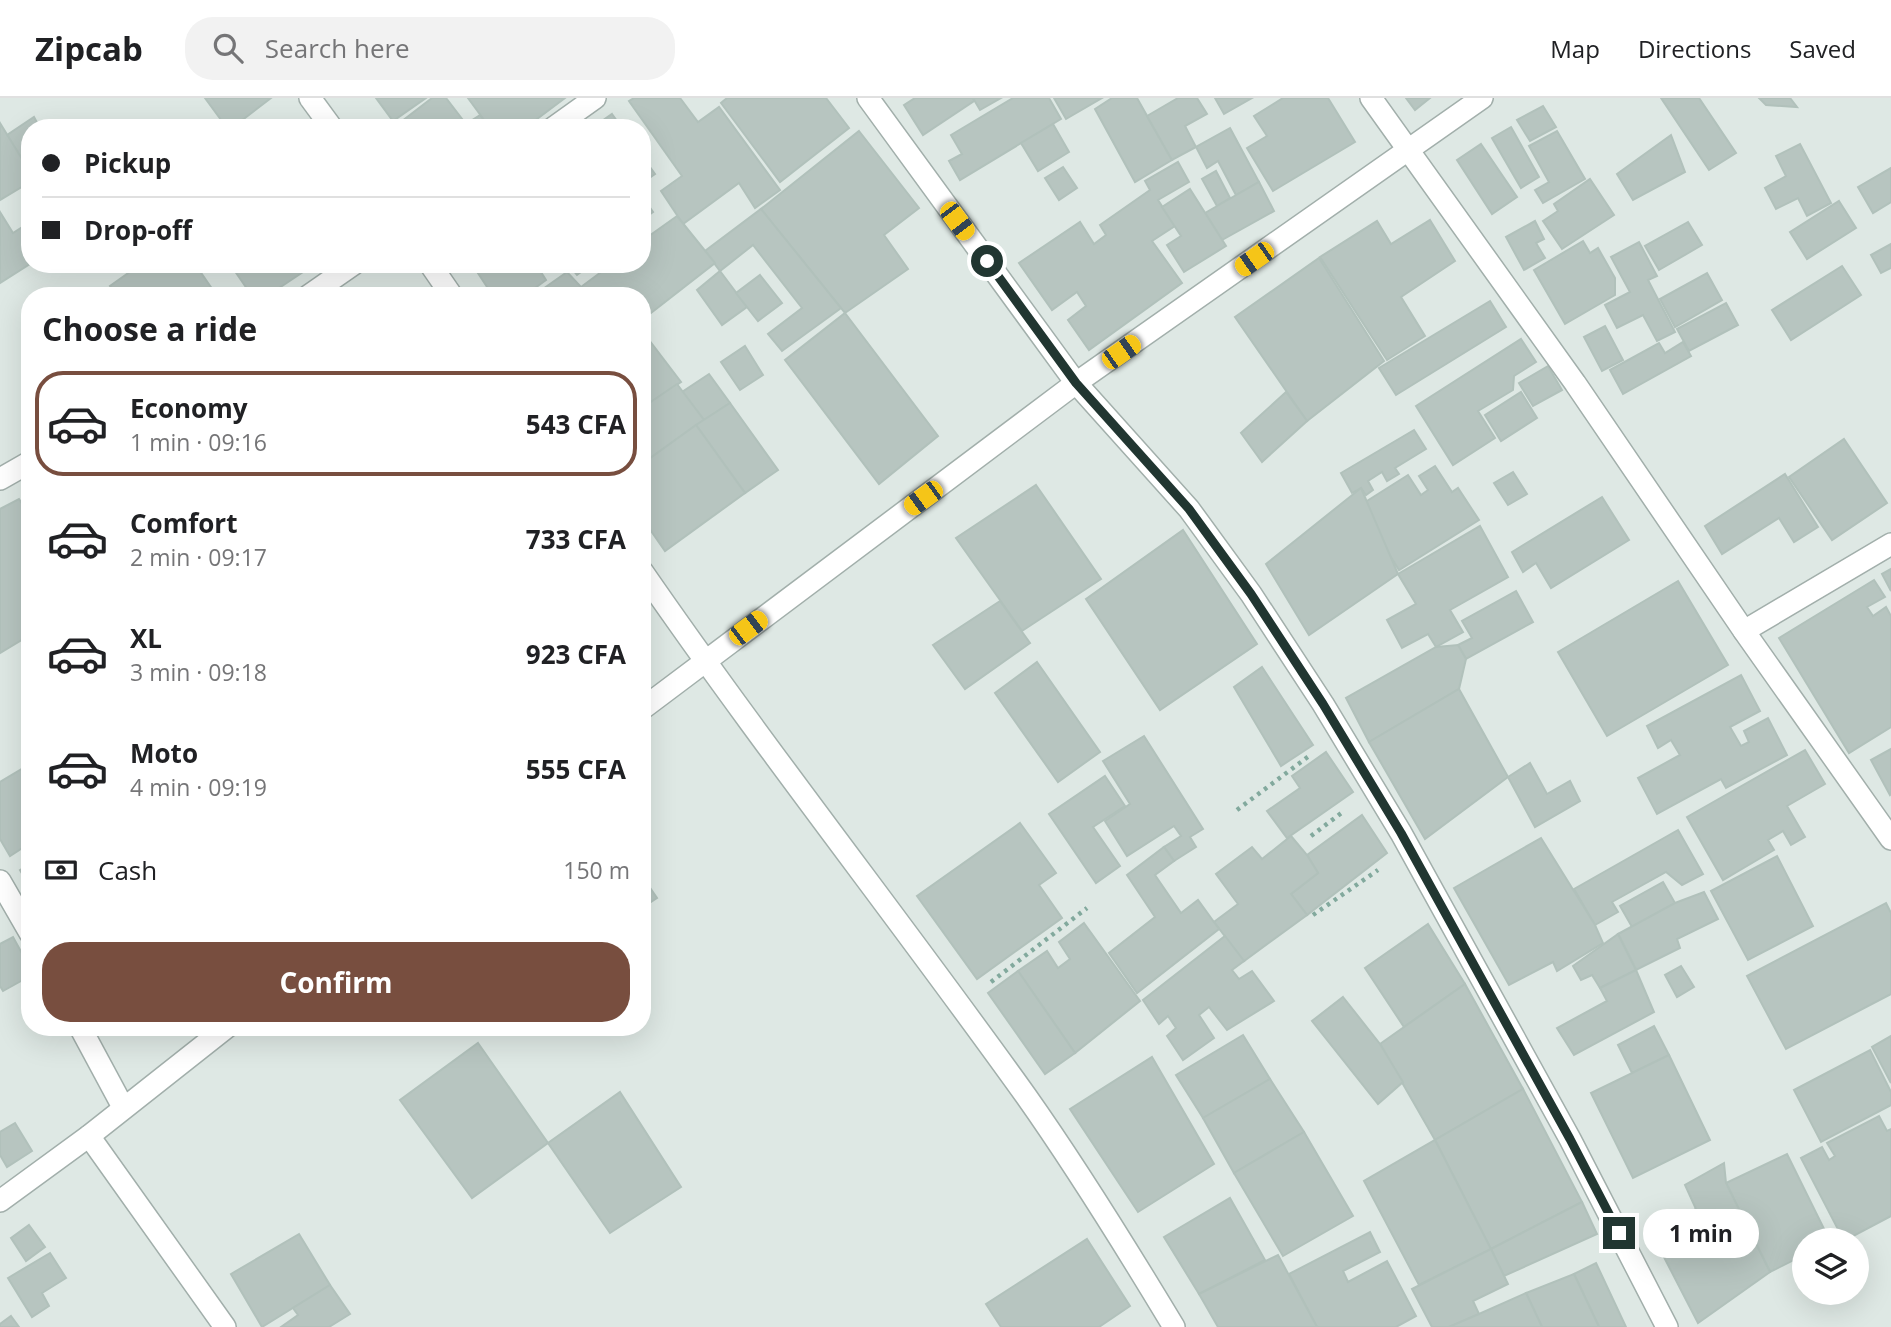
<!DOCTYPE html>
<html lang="en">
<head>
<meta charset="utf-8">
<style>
	:root { --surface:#fff; --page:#f2f2f2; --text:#202124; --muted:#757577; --line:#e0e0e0; --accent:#784e3f }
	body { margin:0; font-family:"Open Sans",sans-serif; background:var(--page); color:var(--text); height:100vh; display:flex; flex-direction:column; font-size:26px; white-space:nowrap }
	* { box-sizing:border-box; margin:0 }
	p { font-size:23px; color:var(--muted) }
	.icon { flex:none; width:38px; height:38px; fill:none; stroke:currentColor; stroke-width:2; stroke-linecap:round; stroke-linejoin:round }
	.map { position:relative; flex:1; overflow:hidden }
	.drawer { position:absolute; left:21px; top:189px; width:630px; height:749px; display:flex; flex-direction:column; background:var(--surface); border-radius:28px; box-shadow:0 7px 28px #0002 }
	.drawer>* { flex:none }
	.hud { position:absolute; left:21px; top:21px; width:630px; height:154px; border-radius:28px; box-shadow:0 7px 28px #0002; display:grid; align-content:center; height:154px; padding:0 21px; background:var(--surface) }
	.tools { position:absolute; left:1792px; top:1130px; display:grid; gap:14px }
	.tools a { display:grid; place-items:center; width:77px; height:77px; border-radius:50%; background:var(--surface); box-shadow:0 7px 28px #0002; font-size:35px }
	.end { position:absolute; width:32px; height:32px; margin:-16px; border:9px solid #213631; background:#fff; box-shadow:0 0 0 4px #fff }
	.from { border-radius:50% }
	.bubble { position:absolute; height:49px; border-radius:24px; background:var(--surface); box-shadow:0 7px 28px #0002; font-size:23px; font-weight:700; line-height:49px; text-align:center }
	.car { position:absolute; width:21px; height:42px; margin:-21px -10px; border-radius:9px; box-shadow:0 0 5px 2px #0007; background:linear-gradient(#f5c518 24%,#345 0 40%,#f5c518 0 76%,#345 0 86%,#f5c518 0) }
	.hud b { display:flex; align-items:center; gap:24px; height:66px; font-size:26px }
	.hud b+b { border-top:2px solid var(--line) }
	.hud i { width:18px; height:18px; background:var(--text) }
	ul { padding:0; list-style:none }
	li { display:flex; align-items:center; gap:21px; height:105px; margin:0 14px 10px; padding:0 7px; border:4px solid transparent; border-radius:28px }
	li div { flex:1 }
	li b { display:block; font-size:26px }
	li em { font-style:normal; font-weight:700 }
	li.current { border-color:var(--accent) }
	li>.icon { width:63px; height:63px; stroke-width:1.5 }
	h2 { padding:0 21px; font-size:32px; line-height:84px }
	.pay { display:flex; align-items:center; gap:18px; height:77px; padding:0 21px; font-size:26px }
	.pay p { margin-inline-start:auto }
	.cta { display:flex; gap:14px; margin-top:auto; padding:14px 21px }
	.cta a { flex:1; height:80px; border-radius:28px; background:var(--accent); color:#fff; font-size:28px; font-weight:700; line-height:80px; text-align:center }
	header { display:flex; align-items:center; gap:42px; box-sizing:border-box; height:98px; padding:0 35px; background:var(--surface); border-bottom:2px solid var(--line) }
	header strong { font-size:33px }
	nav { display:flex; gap:38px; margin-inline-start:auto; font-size:24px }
	.search { width:490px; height:63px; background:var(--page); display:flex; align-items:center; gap:18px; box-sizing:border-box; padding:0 24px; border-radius:28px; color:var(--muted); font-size:26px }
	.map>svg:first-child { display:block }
	.building { fill:#b7c5c0; stroke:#b1c1bb; stroke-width:2 }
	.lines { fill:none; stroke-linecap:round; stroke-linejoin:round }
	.minor-casing { stroke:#a2afab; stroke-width:24 }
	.path { stroke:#82a99d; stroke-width:4.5; stroke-dasharray:3.5 5; stroke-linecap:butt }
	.minor { stroke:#fff; stroke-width:21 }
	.route { stroke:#213631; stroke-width:9 }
</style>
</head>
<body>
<header>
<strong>Zipcab</strong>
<div class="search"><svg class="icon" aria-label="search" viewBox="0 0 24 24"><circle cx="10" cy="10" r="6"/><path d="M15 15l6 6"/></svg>Search here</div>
<nav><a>Map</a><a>Directions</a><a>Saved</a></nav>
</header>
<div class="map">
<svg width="1891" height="1229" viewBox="0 0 1891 1229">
	<rect width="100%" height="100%" fill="#dee8e4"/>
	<g class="building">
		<polygon points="205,0 271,0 232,30 227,30"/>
		<polygon points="376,0 426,0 393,23"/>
		<polygon points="432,0 446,0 466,26 480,17 490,30 393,30"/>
		<polygon points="468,0 565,0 525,30 490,30"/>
		<polygon points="634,0 680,0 698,24 719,9 780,92 755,110 739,85 683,126 661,93 682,78 629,3"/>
		<polygon points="727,0 826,0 849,30 780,84 721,5"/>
		<polygon points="915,0 973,0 974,3 923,37 904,7"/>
		<polygon points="973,0 1001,0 980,12"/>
		<polygon points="1013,0 1049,0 1061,21 960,82 949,63 962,56 951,37"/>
		<polygon points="1054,0 1102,0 1066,21"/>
		<polygon points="1112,0 1137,0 1172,62 1135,84 1095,11"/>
		<polygon points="1178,0 1197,0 1207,16 1185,28 1196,49 1172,62 1147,18"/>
		<polygon points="1215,0 1252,0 1224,16"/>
		<polygon points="1283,0 1328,0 1355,44 1273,93 1247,50 1267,38 1254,18"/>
		<polygon points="1406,0 1430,0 1415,12"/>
		<polygon points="1661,0 1699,0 1736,55 1709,72"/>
		<polygon points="1759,0 1790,0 1797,9 1766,7"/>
		<polygon points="1543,8 1556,29 1530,43 1517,22"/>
		<polygon points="612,16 622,30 592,30"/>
		<polygon points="34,19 40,30 30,30 30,74 7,37"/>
		<polygon points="0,25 30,74 30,84 0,102"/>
		<polygon points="1053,26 1069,54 1038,73 1021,45"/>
		<polygon points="1511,29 1539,79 1521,90 1492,40"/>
		<polygon points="1230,30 1259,84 1236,97 1218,63 1207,70 1196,49"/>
		<polygon points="859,33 919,110 884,137 908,171 845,215 761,111"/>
		<polygon points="1557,33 1585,81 1543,105 1535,92 1549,84 1529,48"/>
		<polygon points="1671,37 1685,74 1633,102 1617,76"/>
		<polygon points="1481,46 1517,99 1492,116 1457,62"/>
		<polygon points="1800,46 1831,105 1807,118 1798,100 1776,111 1765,90 1786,78 1776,58"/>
		<polygon points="642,58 655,76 642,85"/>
		<polygon points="1178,64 1189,84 1158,102 1175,128 1152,143 1182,185 1089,252 1068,222 1086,208 1077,194 1052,212 1019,165 1080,124 1094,146 1106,137 1100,127 1150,92 1145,83"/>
		<polygon points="1063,69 1077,90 1059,102 1045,80"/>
		<polygon points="1891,70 1891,104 1873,115 1858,89"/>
		<polygon points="1216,73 1230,100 1217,108 1202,81"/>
		<polygon points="1590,81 1614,117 1562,151 1543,123 1558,113 1554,106"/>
		<polygon points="1259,84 1274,113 1222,142 1205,115"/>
		<polygon points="1190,91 1226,148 1184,174 1167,147 1181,138 1162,109"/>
		<polygon points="642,98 653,114 642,122"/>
		<polygon points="1839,103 1856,130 1807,161 1790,134"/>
		<polygon points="761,111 841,210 782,253 768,236 802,210 753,147 720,173 705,153"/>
		<polygon points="0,114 13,135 30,124 30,166 0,185"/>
		<polygon points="677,118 715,165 642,222 642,198 533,198 567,174 581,189 612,166 642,166 642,143"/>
		<polygon points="1430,122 1455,163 1401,199 1425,238 1387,262 1320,159 1377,123 1391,146"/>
		<polygon points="1535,123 1544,141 1536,145 1545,160 1524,172 1506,139"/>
		<polygon points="1688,124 1702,147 1659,172 1645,148"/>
		<polygon points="1583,143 1590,155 1598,150 1615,180 1615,197 1565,226 1534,172"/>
		<polygon points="1639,144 1657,178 1648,182 1675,234 1657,243 1643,217 1617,230 1605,207 1630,194 1611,159"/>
		<polygon points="1891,146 1891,170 1881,175 1871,157"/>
		<polygon points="1319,160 1384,263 1307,323 1235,219"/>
		<polygon points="141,166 195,166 217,198 117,198 110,188"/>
		<polygon points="230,166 315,166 267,198 252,198"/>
		<polygon points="472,166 546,166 539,171 546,182 524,198 493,198"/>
		<polygon points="568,166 592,166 577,177"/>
		<polygon points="1842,168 1861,197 1791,242 1772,212"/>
		<polygon points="720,173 747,209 722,227 697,192"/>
		<polygon points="1707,175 1722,202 1675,229 1660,201"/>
		<polygon points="760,177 782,205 758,223 736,195"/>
		<polygon points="1490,203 1506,229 1396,297 1379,270"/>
		<polygon points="1726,205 1738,227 1689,253 1677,231"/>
		<polygon points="845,215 938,338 879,386 785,262"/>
		<polygon points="1605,228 1623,262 1602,273 1584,239"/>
		<polygon points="643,234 681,284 642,310 642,235"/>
		<polygon points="1521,241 1536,264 1514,278 1513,292 1478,313 1495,340 1453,367 1416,308"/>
		<polygon points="1683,244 1691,258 1623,296 1610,272 1659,245 1665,255"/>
		<polygon points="745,248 763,277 740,292 721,264"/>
		<polygon points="1548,268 1562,292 1533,308 1519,285"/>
		<polygon points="709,276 730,305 704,322 682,294"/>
		<polygon points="677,286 704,322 642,366 642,310"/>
		<polygon points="1286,294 1307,323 1262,364 1241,335"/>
		<polygon points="1521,294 1537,320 1501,343 1485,317"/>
		<polygon points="730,305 778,372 745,395 696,327"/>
		<polygon points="696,327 745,395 665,453 642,420 642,366"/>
		<polygon points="1414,332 1426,351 1395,370 1399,376 1387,383 1382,374 1368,383 1373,392 1366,397 1361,390 1352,395 1341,375"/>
		<polygon points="1844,341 1887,405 1832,442 1789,379"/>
		<polygon points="1435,368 1452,394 1458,390 1479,422 1399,472 1359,408 1408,377 1421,397 1428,392 1419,378"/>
		<polygon points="1513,374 1527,396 1508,407 1494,385"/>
		<polygon points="1785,376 1818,429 1794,444 1779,420 1722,456 1705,428"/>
		<polygon points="1036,387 1101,481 1022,533 956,440"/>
		<polygon points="1361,390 1398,476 1309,537 1266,466"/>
		<polygon points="1602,399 1629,442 1551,490 1536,465 1523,474 1512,454"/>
		<polygon points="19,401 30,418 30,537 0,555 0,411"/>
		<polygon points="1480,428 1508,479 1450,512 1463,534 1436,549 1428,536 1402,550 1387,522 1416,506 1398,476"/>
		<polygon points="1183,432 1257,546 1160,612 1086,501"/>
		<polygon points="1891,471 1891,493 1882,476"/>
		<polygon points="1874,482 1885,499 1867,509 1873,518 1886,509 1891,518 1891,629 1849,655 1779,540"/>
		<polygon points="1678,483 1728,567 1607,638 1558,554"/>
		<polygon points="1516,493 1533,524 1466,561 1458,547 1472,540 1462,523"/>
		<polygon points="1000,503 1030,545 965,591 933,547"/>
		<polygon points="1458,547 1466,561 1459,591 1369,644 1346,600 1436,549"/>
		<polygon points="1037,564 1100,654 1058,684 995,595"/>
		<polygon points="1262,569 1313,647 1281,668 1234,589"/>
		<polygon points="1741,577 1760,613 1730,629 1741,648 1749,644 1744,633 1768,620 1787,657 1726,690 1721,681 1657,716 1638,680 1680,657 1671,642 1658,650 1647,628"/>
		<polygon points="1459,591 1508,679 1425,741 1369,644"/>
		<polygon points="1144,638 1203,731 1190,739 1196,749 1174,763 1164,749 1181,738 1174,728 1127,758 1105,723 1130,706 1103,663"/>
		<polygon points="1891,651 1891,696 1890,697 1871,662"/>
		<polygon points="1805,652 1825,686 1787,708 1805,739 1791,747 1783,733 1768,742 1774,752 1723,782 1687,719"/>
		<polygon points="1326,654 1353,694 1287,740 1267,713 1300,690 1292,678"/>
		<polygon points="1530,665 1547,696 1570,683 1580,703 1535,729 1508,679"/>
		<polygon points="30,666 30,711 22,716 30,728 30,745 10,758 0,741 0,684"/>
		<polygon points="1105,678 1125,708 1093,729 1120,768 1096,785 1049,716"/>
		<polygon points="1362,717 1387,755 1307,817 1291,796 1318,775 1307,757"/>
		<polygon points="1020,725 1056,775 1039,787 1062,820 977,881 917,798"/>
		<polygon points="1678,732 1703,776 1682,787 1666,774 1612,804 1618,814 1595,827 1574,791"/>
		<polygon points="1291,738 1307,757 1318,775 1291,796 1307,817 1244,863 1214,824 1238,806 1216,776 1252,749 1262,761"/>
		<polygon points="1541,740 1595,827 1603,845 1557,873 1553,864 1509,887 1454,790"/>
		<polygon points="1164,749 1174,763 1155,777 1181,815 1198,802 1219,831 1137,895 1109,855 1155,819 1127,777"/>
		<polygon points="1777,758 1813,828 1748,862 1711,793"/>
		<polygon points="30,766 30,789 20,772"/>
		<polygon points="642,778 657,800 642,810"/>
		<polygon points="1663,784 1675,805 1632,829 1620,808"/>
		<polygon points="1704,794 1718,821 1677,841 1680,850 1636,872 1618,836 1675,805"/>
		<polygon points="1886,805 1891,815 1891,896 1786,951 1747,878"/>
		<polygon points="1084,825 1140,903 1075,955 1018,873 1047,853 1058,870 1070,861 1059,844"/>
		<polygon points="1428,826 1465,886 1404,929 1365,870"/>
		<polygon points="1618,836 1636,872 1600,890 1592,877 1581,882 1573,868"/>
		<polygon points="1225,838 1244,863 1232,872 1239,881 1252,873 1274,903 1227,932 1209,909 1199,917 1214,940 1183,962 1167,938 1176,930 1168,918 1159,926 1143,902"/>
		<polygon points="13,839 30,870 30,878 3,893 0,888 0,846"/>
		<polygon points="1681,868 1694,889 1677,899 1665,877"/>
		<polygon points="1636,872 1654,914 1574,957 1557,930 1607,903 1600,890"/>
		<polygon points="1018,873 1075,955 1045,976 988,895"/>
		<polygon points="1465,886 1523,991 1435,1042 1380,946"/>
		<polygon points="1343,899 1380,946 1403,984 1378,1006 1312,923"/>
		<polygon points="1654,928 1669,957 1632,975 1618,947"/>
		<polygon points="1243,937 1270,981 1203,1020 1176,977"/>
		<polygon points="1891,938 1891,985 1872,949"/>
		<polygon points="478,945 548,1045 472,1100 400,1002"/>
		<polygon points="1870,952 1891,994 1891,1007 1821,1044 1794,992"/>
		<polygon points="1669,957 1710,1042 1633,1080 1591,995"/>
		<polygon points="1152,959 1214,1066 1138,1114 1070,1011"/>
		<polygon points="1270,981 1304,1034 1234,1075 1203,1020"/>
		<polygon points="1523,991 1582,1104 1491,1151 1435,1042"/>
		<polygon points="620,994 681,1089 610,1135 548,1045"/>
		<polygon points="1879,1018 1887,1033 1891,1031 1891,1118 1844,1143 1801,1060 1822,1049 1829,1062 1835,1058 1827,1045"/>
		<polygon points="15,1025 32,1053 7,1069 0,1057 0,1034"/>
		<polygon points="1304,1034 1353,1118 1283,1158 1234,1075"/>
		<polygon points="1435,1042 1491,1151 1419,1187 1364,1083"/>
		<polygon points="1787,1056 1830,1143 1804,1143 1804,1157 1770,1174 1726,1085"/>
		<polygon points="1724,1065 1726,1085 1770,1174 1698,1225 1651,1134 1696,1111 1685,1087"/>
		<polygon points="1230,1100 1265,1162 1199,1196 1164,1139"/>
		<polygon points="1582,1104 1597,1136 1504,1178 1491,1151"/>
		<polygon points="29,1127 45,1149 26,1163 11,1140"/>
		<polygon points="1370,1134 1380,1154 1343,1173 1348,1184 1387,1163 1416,1218 1396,1229 1317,1229 1289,1176"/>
		<polygon points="299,1136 330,1187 262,1229 231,1176"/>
		<polygon points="1087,1141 1130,1208 1099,1229 1001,1229 986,1206"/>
		<polygon points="1491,1151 1508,1186 1473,1203 1479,1216 1449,1229 1432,1229 1412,1191"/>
		<polygon points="50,1155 66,1180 42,1195 49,1208 32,1219 8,1180"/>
		<polygon points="1278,1157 1317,1229 1218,1229 1199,1196"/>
		<polygon points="1596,1165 1626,1229 1599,1229 1574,1176"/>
		<polygon points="1574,1176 1599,1229 1542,1229 1526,1195"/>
		<polygon points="330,1187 350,1216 329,1229 281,1229 298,1217 293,1210"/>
		<polygon points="1526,1195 1542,1229 1449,1229 1479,1216"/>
		<polygon points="11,1218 19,1229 0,1229 0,1226"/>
	</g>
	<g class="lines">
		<defs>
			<g id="minor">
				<polyline points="310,0 332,30"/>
				<polyline points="868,0 1076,285 1189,411 1251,496 1323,606 1401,735 1570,1041 1667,1229"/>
				<polyline points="1371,0 1575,285 1744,533 1891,741"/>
				<polyline points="553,30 595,0"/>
				<polyline points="430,166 452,198"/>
				<polyline points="308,198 354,166"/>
				<polyline points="0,381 30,364"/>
				<path d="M642,473C765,651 900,822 1026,998C1079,1073 1127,1151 1174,1229"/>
				<polyline points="1744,533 1891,446"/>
				<polyline points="642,611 1076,285 1482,0"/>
				<polyline points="0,783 30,835"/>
				<polyline points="80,929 123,1009"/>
				<polyline points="89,1038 225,1229"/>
				<polyline points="0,1103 89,1038 227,929"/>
			</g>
		</defs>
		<use href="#minor" class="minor-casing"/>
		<g class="path">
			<polyline points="1237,712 1309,658"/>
			<polyline points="1311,738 1344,713"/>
			<polyline points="1313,817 1378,772"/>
			<polyline points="991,884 1087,810"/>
		</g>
		<use href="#minor" class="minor"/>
	</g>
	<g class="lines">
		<polyline class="route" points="987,163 1076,285 1189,411 1251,496 1323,606 1401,735 1570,1041 1619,1135"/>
	</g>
</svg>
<div class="tools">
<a><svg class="icon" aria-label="layers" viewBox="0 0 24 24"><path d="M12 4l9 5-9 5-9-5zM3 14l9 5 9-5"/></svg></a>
</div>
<i class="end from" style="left:987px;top:163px"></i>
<i class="end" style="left:1619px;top:1135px"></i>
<div class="bubble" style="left:1643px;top:1111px;width:116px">1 min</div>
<i class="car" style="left:957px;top:123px;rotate:143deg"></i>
<i class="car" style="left:1254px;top:161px;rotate:235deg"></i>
<i class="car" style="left:1121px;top:254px;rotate:55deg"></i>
<i class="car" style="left:923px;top:400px;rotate:234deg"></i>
<i class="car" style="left:748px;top:530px;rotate:53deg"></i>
<div class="hud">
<b><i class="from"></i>Pickup</b>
<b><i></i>Drop-off</b>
</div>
<section class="drawer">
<h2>Choose a ride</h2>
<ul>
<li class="current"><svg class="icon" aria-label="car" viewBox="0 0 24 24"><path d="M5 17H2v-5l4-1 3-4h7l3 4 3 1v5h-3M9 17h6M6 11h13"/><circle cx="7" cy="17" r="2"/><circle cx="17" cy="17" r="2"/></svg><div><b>Economy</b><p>1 min · 09:16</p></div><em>543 CFA</em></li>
<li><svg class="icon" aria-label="car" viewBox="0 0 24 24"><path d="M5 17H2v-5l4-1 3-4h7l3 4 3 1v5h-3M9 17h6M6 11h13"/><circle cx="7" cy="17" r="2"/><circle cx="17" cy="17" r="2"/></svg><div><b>Comfort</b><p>2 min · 09:17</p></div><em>733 CFA</em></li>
<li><svg class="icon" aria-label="car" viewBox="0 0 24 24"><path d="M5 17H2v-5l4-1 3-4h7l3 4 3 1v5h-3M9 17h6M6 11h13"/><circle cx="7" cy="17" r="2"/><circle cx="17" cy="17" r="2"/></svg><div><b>XL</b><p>3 min · 09:18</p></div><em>923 CFA</em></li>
<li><svg class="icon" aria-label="car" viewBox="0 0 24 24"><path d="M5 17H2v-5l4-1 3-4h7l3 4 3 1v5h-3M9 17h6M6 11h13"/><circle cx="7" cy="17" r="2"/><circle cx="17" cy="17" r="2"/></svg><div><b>Moto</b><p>4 min · 09:19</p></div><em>555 CFA</em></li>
</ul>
<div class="pay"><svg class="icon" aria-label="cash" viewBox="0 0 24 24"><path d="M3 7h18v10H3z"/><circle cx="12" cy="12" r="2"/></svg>Cash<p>150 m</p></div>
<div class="cta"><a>Confirm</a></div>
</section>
</div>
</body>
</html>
